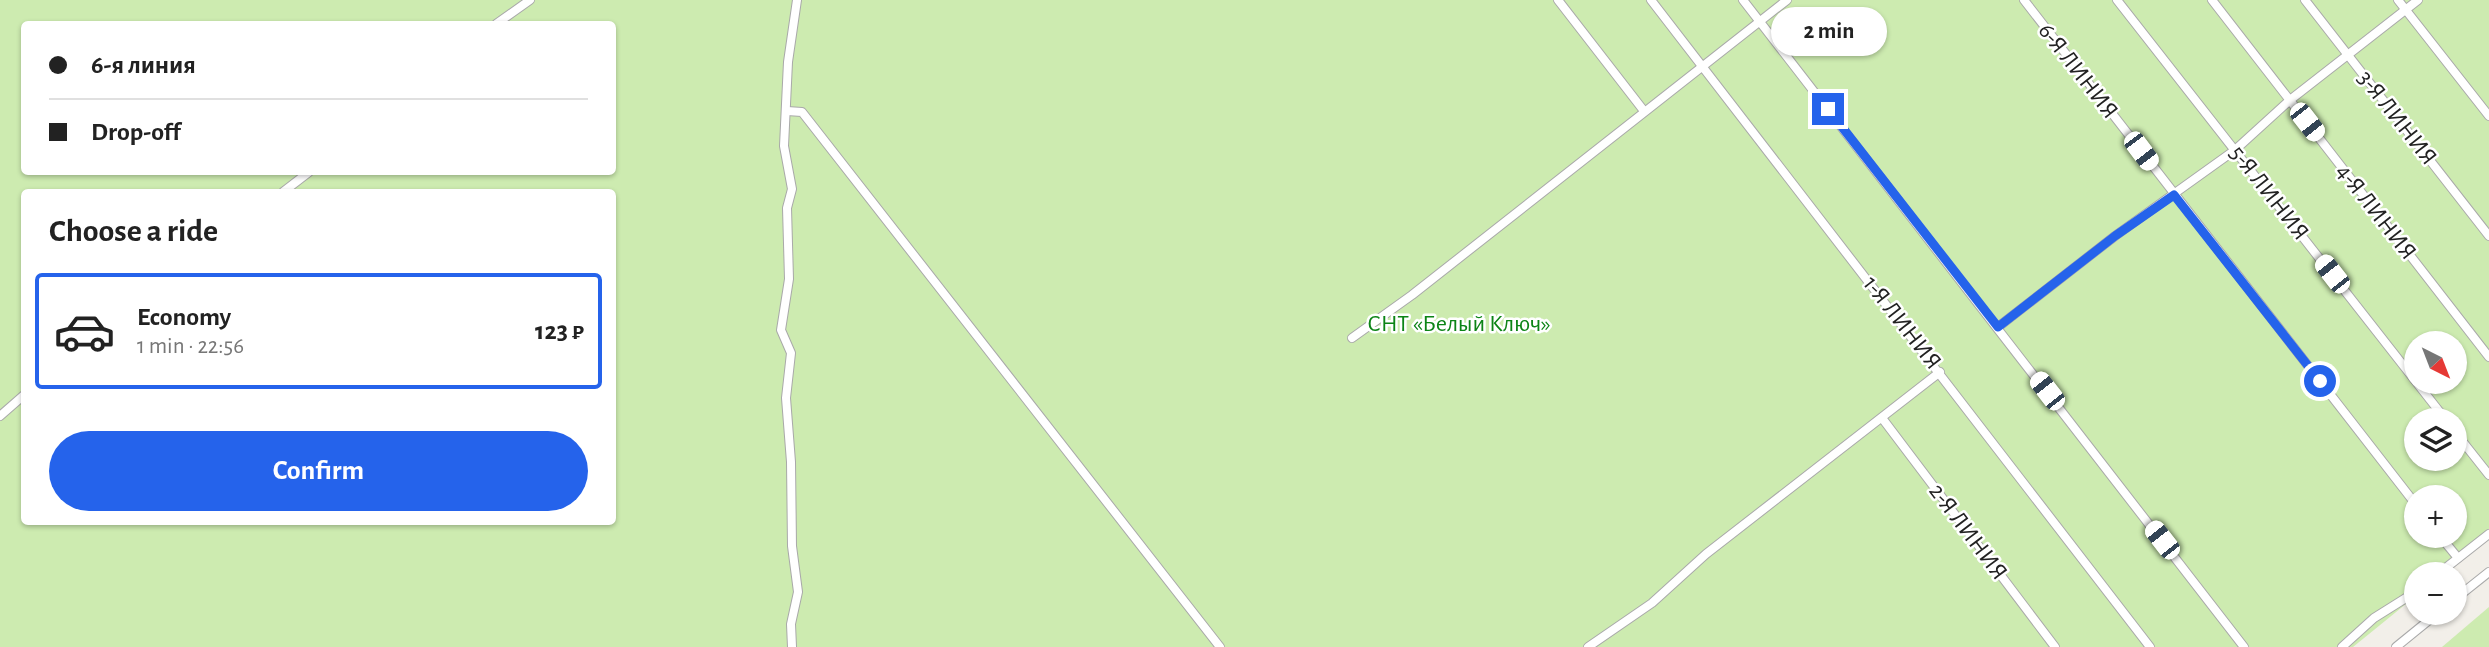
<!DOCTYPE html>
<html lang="en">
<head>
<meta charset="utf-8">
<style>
	:root { --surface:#fff; --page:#f6f6f6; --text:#222; --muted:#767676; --line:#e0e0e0; --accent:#2563eb }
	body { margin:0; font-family:"Alegreya Sans",sans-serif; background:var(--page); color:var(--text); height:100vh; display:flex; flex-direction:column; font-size:26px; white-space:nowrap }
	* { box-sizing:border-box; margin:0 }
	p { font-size:23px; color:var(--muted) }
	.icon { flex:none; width:38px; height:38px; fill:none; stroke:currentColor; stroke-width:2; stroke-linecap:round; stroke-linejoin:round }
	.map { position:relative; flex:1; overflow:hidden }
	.panel { position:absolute; left:21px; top:189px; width:595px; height:336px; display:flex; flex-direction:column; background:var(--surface); border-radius:7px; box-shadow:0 2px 5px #0004 }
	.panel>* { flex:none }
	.hud { position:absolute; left:21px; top:21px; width:595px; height:154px; border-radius:7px; box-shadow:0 2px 5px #0004; display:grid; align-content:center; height:154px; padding:0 28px; background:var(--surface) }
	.needle { width:46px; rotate:138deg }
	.buttons { position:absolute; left:2404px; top:331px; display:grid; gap:14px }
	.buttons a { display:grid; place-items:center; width:63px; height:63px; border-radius:50%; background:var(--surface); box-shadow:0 2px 5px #0004; font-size:35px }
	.end { position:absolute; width:32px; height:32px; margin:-16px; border:9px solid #2563eb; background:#fff; box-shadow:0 0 0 4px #fff }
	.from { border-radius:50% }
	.bubble { position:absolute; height:49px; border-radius:24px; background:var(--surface); box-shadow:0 2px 5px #0004; font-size:23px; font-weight:600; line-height:49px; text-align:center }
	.car { position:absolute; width:21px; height:42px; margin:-21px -10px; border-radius:9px; box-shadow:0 0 5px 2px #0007; background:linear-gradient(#fff 24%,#345 0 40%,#fff 0 76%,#345 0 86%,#fff 0) }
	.hud b { display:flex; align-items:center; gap:24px; height:66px; font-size:26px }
	.hud b+b { border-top:2px solid var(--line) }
	.hud i { width:18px; height:18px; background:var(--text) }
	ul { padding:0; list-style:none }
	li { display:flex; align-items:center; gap:21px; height:116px; margin:0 14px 10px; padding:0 14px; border:4px solid var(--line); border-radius:7px }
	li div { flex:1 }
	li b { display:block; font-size:26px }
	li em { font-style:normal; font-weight:600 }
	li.active { border-color:var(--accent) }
	li>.icon { width:63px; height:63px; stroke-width:1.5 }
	h2 { padding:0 28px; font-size:32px; line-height:84px }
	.button { display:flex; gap:14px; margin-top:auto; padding:14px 28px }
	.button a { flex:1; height:80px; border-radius:42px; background:var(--accent); color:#fff; font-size:28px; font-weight:600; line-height:80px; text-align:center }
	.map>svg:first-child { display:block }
	.grass { fill:#cdebb0; fill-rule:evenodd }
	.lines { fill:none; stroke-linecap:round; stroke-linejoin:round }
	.street-casing { stroke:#a9a9a9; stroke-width:10 }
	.street { stroke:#fff; stroke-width:8 }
	.route { stroke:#2563eb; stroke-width:9 }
	.labels { text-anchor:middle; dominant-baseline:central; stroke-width:5; stroke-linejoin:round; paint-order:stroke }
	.street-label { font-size:24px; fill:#222; stroke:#fff }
	.park-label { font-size:24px; fill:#0c8416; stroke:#fff }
</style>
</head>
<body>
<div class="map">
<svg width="2489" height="647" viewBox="0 0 2489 647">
	<rect width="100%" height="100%" fill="#f2efe9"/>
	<g class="grass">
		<path d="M0,0H2489V536L2442,574H2417V595L2353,647H0ZM24,24H612V172H24ZM24,192H612V522H24ZM2417,343H2455V382H2417ZM2417,420H2455V458H2417ZM2417,497H2455V536H2417Z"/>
		<polygon points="2489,607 2489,647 2442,647"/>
	</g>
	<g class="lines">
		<defs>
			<g id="street">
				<polyline points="1558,0 1644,111"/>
				<polyline points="1651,0 2150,647"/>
				<polyline points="1743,0 2244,647"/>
				<polyline points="2024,0 2417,506"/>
				<polyline points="2117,0 2446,420"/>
				<polyline points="2212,0 2489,357"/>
				<polyline points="2305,0 2489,236"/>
				<polyline points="2398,0 2489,116"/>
				<polyline points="496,24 530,0"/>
				<polyline points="787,111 802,112 1220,647"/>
				<polyline points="283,192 309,172"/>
				<polyline points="1998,327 2115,236 2235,150 2290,100 2418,0"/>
				<polyline points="1352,338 1412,295 1787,0"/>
				<polyline points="0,416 24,395"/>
				<polyline points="1882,418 2055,647"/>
				<polyline points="2455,432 2489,475"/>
				<polyline points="2440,536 2458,558"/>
				<polyline points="2438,574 2489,534"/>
				<polyline points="2455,599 2489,572"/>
				<polyline points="792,647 791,624 798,592 792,546 791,462 786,398 791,353 781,330 789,279 787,208 792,189 784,146 788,62 797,0"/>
				<polyline points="1588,647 1652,603 1706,554 1940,372"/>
				<polyline points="2342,647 2374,618 2417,591"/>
				<polyline points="2396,647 2439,612"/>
			</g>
		</defs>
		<use href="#street" class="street-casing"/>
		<use href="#street" class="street"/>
	</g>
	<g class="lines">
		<polyline class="route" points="1828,109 1998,327 2115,236 2174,195 2320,381"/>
	</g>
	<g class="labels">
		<g class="street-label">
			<text transform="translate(2078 71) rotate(52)">6-Я ЛИНИЯ</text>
			<text transform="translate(2397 118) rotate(52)">3-Я ЛИНИЯ</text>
			<text transform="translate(2269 193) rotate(52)">5-Я ЛИНИЯ</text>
			<text transform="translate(2376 212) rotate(52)">4-Я ЛИНИЯ</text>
			<text transform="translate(1902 323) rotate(52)">1-Я ЛИНИЯ</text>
			<text transform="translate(1968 532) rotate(53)">2-Я ЛИНИЯ</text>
		</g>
		<g class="park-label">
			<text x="1459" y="324">СНТ «Белый Ключ»</text>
		</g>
	</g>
</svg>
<div class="buttons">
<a><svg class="needle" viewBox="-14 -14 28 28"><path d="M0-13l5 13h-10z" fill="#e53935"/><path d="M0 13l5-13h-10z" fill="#767676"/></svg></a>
<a><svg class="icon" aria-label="layers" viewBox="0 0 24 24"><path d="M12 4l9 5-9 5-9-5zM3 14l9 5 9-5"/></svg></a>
<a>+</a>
<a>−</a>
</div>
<i class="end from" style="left:2320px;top:381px"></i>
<i class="end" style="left:1828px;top:109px"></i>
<div class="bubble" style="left:1771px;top:7px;width:116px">2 min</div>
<i class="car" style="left:2307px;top:122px;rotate:142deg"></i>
<i class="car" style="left:2141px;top:151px;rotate:143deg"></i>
<i class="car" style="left:2332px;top:274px;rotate:322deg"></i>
<i class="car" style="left:2047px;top:391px;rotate:322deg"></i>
<i class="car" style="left:2162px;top:540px;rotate:322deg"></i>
<div class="hud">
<b><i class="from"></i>6-я линия</b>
<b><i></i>Drop-off</b>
</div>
<section class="panel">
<h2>Choose a ride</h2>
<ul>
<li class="active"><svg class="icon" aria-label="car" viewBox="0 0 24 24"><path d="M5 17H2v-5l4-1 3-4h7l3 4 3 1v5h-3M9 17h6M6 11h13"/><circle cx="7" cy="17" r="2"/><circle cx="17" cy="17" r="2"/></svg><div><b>Economy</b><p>1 min · 22:56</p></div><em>123 ₽</em></li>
</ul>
<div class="button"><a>Confirm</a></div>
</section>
</div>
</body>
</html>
